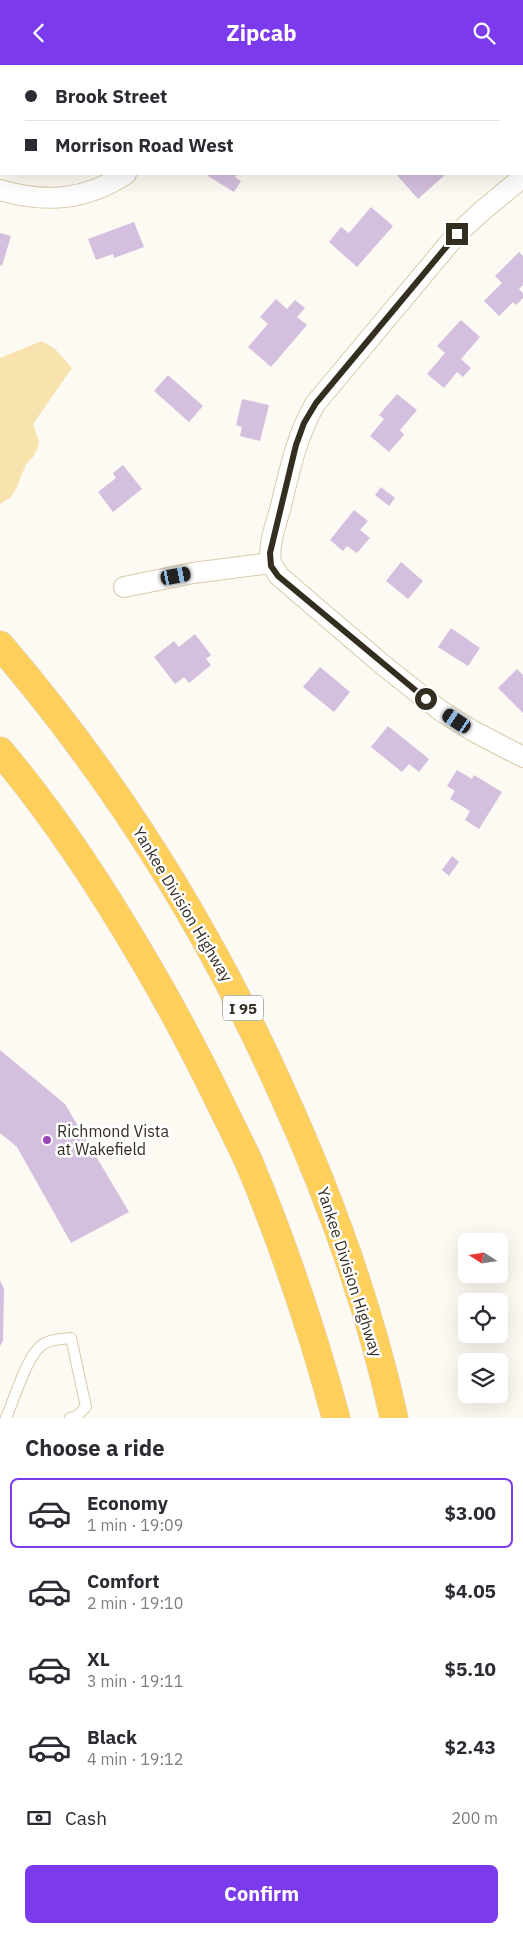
<!DOCTYPE html>
<html lang="en">
<head>
<meta charset="utf-8">
<style>
	:root { --surface:#fff; --page:#f2f2f3; --text:#2b2b33; --muted:#7c7c81; --line:#e1e1e2; --accent:#7c3aed }
	body { margin:0; font-family:"IBM Plex Sans",sans-serif; background:var(--page); color:var(--text); height:100vh; display:flex; flex-direction:column; font-size:19px; white-space:nowrap }
	* { box-sizing:border-box; margin:0 }
	p { font-size:16px; color:var(--muted) }
	.icon { flex:none; width:28px; height:28px; fill:none; stroke:currentColor; stroke-width:2; stroke-linecap:round; stroke-linejoin:round }
	.map { position:relative; height:1353px; overflow:hidden }
	.panel { display:flex; flex-direction:column; background:var(--surface); flex:1 }
	.panel>* { flex:none }
	.guide { position:absolute; left:0px; top:0px; width:524px; height:110px; box-shadow:0 5px 20px #0002; display:grid; align-content:center; height:110px; padding:0 25px; background:var(--surface) }
	.needle { width:32px; rotate:282deg }
	.fabs { position:absolute; left:458px; top:1168px; display:grid; gap:10px }
	.fabs a { display:grid; place-items:center; width:50px; height:50px; border-radius:8px; background:var(--surface); box-shadow:0 5px 20px #0002; font-size:25px }
	.end { position:absolute; width:22px; height:22px; margin:-11px; border:6px solid #342e21; background:#fff; box-shadow:0 0 0 2px #fff }
	.from { border-radius:50% }
	.car { position:absolute; width:15px; height:30px; margin:-15px -8px; border-radius:6px; box-shadow:0 0 4px 1px #0007; background:linear-gradient(#222 24%,#8ab4d8 0 40%,#222 0 76%,#8ab4d8 0 86%,#222 0) }
	.guide b { display:flex; align-items:center; gap:18px; height:48px; font-size:19px }
	.guide b+b { border-top:1px solid var(--line) }
	.guide i { width:12px; height:12px; background:var(--text) }
	ul { padding:0; list-style:none }
	li { display:flex; align-items:center; gap:15px; height:70px; margin:0 10px 8px; padding:0 15px; border:2px solid transparent; border-radius:8px }
	li div { flex:1 }
	li b { display:block; font-size:19px }
	li em { font-style:normal; font-weight:700 }
	li.on { border-color:var(--accent) }
	li>.icon { width:45px; height:45px; stroke-width:1.5 }
	h2 { padding:0 25px; font-size:22px; line-height:60px }
	.pay { display:flex; align-items:center; gap:12px; height:55px; padding:0 25px; font-size:19px }
	.pay p { margin-inline-start:auto }
	.primary-button { display:flex; gap:10px; margin-top:auto; padding:10px 25px }
	.primary-button a { flex:1; height:58px; border-radius:8px; background:var(--accent); color:#fff; font-size:20px; font-weight:700; line-height:58px; text-align:center }
	header { display:flex; justify-content:space-between; align-items:center; height:65px; padding:0 25px; background:var(--accent); color:#fff; font-size:22px; font-weight:700 }
	.map>svg:first-child { display:block }
	.green { fill:#f8e2ae }
	.building { fill:#d5bfde }
	.lines { fill:none; stroke-linecap:round; stroke-linejoin:round }
	.lane-casing { stroke:#d9cba9; stroke-width:12 }
	.street-casing { stroke:#d9cba9; stroke-width:22 }
	.highway-casing { stroke:#d6d5d3; stroke-width:29 }
	.lane { stroke:#fff; stroke-width:10 }
	.street { stroke:#fff; stroke-width:20 }
	.highway { stroke:#fed05b; stroke-width:28 }
	.route { stroke:#342e21; stroke-width:6 }
	.poi-dot { fill:#9948b8; stroke:#fff; stroke-width:2 }
	.labels { text-anchor:middle; dominant-baseline:central; stroke-width:5; stroke-linejoin:round; paint-order:stroke }
	.shield { fill:#fff; stroke:#716d64; stroke-width:1 }
	.shield-label { font-size:15px; font-weight:bold; fill:#342e21 }
	.street-label { font-size:16px; fill:#342e21; stroke:#fff }
	.poi-label { font-size:16px; fill:#342e21; stroke:#fff; text-anchor:start }
</style>
</head>
<body>
<header><svg class="icon" aria-label="back" viewBox="0 0 24 24"><path d="M15 5l-7 7 7 7"/></svg>Zipcab<svg class="icon" aria-label="search" viewBox="0 0 24 24"><circle cx="10" cy="10" r="6"/><path d="M15 15l6 6"/></svg></header>
<div class="map">
<svg width="523" height="1353" viewBox="0 0 523 1353">
	<rect width="100%" height="100%" fill="#fdfaf3"/>
	<polygon class="green" points="42,276 55,284 72,303 33,359 39,376 38,382 33,392 26,399 17,422 11,432 0,439 0,293"/>
	<g class="building">
		<polygon points="209,109 238,109 235,112 241,116 234,127 208,111"/>
		<polygon points="396,109 446,109 418,134"/>
		<polygon points="371,142 393,161 357,202 329,177 341,162 349,168"/>
		<polygon points="134,157 144,182 114,193 113,189 96,195 88,174"/>
		<polygon points="0,168 11,171 2,201 0,200"/>
		<polygon points="519,187 523,191 523,220 519,224 523,228 523,233 516,240 513,237 499,251 484,236 502,218 495,211"/>
		<polygon points="276,234 287,244 295,235 305,243 297,252 307,260 271,302 248,282 268,259 260,252"/>
		<polygon points="461,255 480,272 461,294 471,303 463,312 457,307 444,323 427,309 445,288 437,281"/>
		<polygon points="168,310 203,341 189,357 154,326"/>
		<polygon points="397,329 417,345 400,365 404,370 389,387 370,371 384,354 379,350"/>
		<polygon points="242,334 269,340 260,376 240,371 242,362 236,360"/>
		<polygon points="123,400 142,424 113,447 98,427 116,413 113,408"/>
		<polygon points="381,422 395,433 389,441 375,430"/>
		<polygon points="354,445 368,456 360,465 370,473 357,488 347,481 343,486 330,475"/>
		<polygon points="401,497 423,516 408,534 386,516"/>
		<polygon points="451,563 480,583 468,601 438,582"/>
		<polygon points="195,569 211,590 206,594 211,600 189,618 184,612 175,619 154,592 174,576 179,582"/>
		<polygon points="320,602 350,627 334,647 303,622"/>
		<polygon points="517,604 523,610 523,648 498,623"/>
		<polygon points="388,661 429,694 419,707 409,699 402,707 371,682"/>
		<polygon points="457,705 472,714 474,710 502,727 479,764 465,755 470,746 450,734 455,726 447,721"/>
		<polygon points="452,791 459,797 449,811 442,805"/>
		<polygon points="0,985 65,1039 129,1147 71,1178 17,1082 0,1068"/>
		<polygon points="0,1215 4,1224 3,1276 0,1281"/>
	</g>
	<g class="lines">
		<defs>
			<path id="lane" d="M6,1353C14,1335 28,1286 45,1278C53,1274 62,1274 71,1273L86,1342L77,1351L70,1353"/>
			<g id="street">
				<polyline points="187,1 187,0"/>
				<path d="M0,125C46,138 84,136 126,109"/>
				<path d="M271,498C268,480 275,462 280,445C289,408 296,372 315,339L457,169L482,146L523,112"/>
				<polyline points="124,522 193,508 271,498 279,511 383,600 441,646 473,666 523,692"/>
			</g>
			<g id="highway">
				<path d="M0,580C115,714 209,864 281,1025C329,1130 369,1240 394,1353"/>
				<path d="M0,686C55,751 102,823 145,897C174,946 200,996 225,1048C234,1066 243,1084 251,1102C285,1184 313,1268 336,1353"/>
			</g>
		</defs>
		<use href="#lane" class="lane-casing"/>
		<use href="#street" class="street-casing"/>
		<use href="#highway" class="highway-casing"/>
		<use href="#lane" class="lane"/>
		<use href="#street" class="street"/>
		<use href="#highway" class="highway"/>
	</g>
	<g class="lines">
		<polyline class="route" points="426,634 278,511 271,501 270,488 296,380 304,358 316,338 457,169"/>
	</g>
	<circle class="poi-dot" cx="47" cy="1075" r="5"/>
	<g class="labels">
		<rect class="shield" x="223" y="930.5" width="40" height="25" rx="4"/>
		<g class="shield-label">
			<text x="243" y="943">I 95</text>
		</g>
		<g class="street-label">
			<text transform="translate(183 839) rotate(59)">Yankee Division Highway</text>
			<text transform="translate(350 1207) rotate(72)">Yankee Division Highway</text>
		</g>
		<g class="poi-label">
			<text x="57" y="1066">Richmond Vista<tspan x="57" dy="18">at Wakefield</tspan></text>
		</g>
	</g>
</svg>
<div class="fabs">
<a><svg class="needle" viewBox="-14 -14 28 28"><path d="M0-13l5 13h-10z" fill="#e53935"/><path d="M0 13l5-13h-10z" fill="#7c7c81"/></svg></a>
<a><svg class="icon" aria-label="locate" viewBox="0 0 24 24"><circle cx="12" cy="12" r="6"/><path d="M12 2v4M12 18v4M2 12h4M18 12h4"/></svg></a>
<a><svg class="icon" aria-label="layers" viewBox="0 0 24 24"><path d="M12 4l9 5-9 5-9-5zM3 14l9 5 9-5"/></svg></a>
</div>
<i class="end from" style="left:426px;top:634px"></i>
<i class="end" style="left:457px;top:169px"></i>
<i class="car" style="left:176px;top:511px;rotate:79deg"></i>
<i class="car" style="left:457px;top:656px;rotate:304deg"></i>
<div class="guide">
<b><i class="from"></i>Brook Street</b>
<b><i></i>Morrison Road West</b>
</div>
</div>
<section class="panel">
<h2>Choose a ride</h2>
<ul>
<li class="on"><svg class="icon" aria-label="car" viewBox="0 0 24 24"><path d="M5 17H2v-5l4-1 3-4h7l3 4 3 1v5h-3M9 17h6M6 11h13"/><circle cx="7" cy="17" r="2"/><circle cx="17" cy="17" r="2"/></svg><div><b>Economy</b><p>1 min · 19:09</p></div><em>$3.00</em></li>
<li><svg class="icon" aria-label="car" viewBox="0 0 24 24"><path d="M5 17H2v-5l4-1 3-4h7l3 4 3 1v5h-3M9 17h6M6 11h13"/><circle cx="7" cy="17" r="2"/><circle cx="17" cy="17" r="2"/></svg><div><b>Comfort</b><p>2 min · 19:10</p></div><em>$4.05</em></li>
<li><svg class="icon" aria-label="car" viewBox="0 0 24 24"><path d="M5 17H2v-5l4-1 3-4h7l3 4 3 1v5h-3M9 17h6M6 11h13"/><circle cx="7" cy="17" r="2"/><circle cx="17" cy="17" r="2"/></svg><div><b>XL</b><p>3 min · 19:11</p></div><em>$5.10</em></li>
<li><svg class="icon" aria-label="car" viewBox="0 0 24 24"><path d="M5 17H2v-5l4-1 3-4h7l3 4 3 1v5h-3M9 17h6M6 11h13"/><circle cx="7" cy="17" r="2"/><circle cx="17" cy="17" r="2"/></svg><div><b>Black</b><p>4 min · 19:12</p></div><em>$2.43</em></li>
</ul>
<div class="pay"><svg class="icon" aria-label="cash" viewBox="0 0 24 24"><path d="M3 7h18v10H3z"/><circle cx="12" cy="12" r="2"/></svg>Cash<p>200 m</p></div>
<div class="primary-button"><a>Confirm</a></div>
</section>
</body>
</html>
